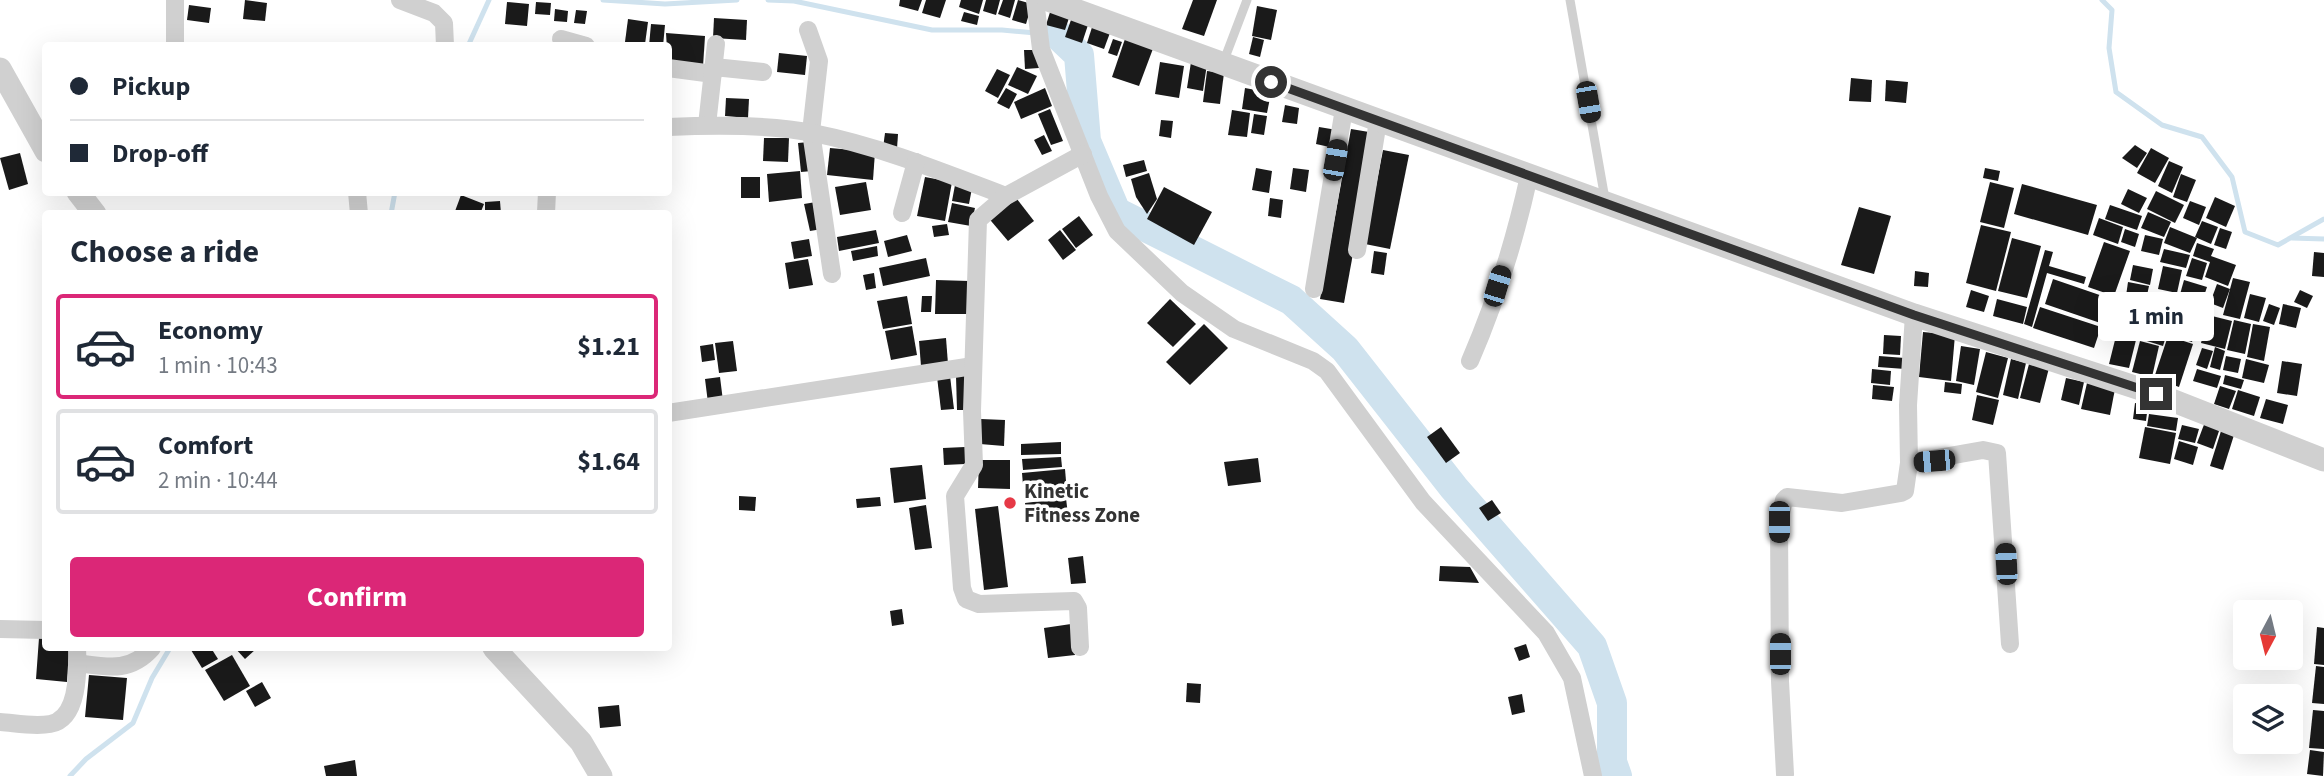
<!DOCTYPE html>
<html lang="en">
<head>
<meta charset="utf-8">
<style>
	:root { --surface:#fff; --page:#f6f6f7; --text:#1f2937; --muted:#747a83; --line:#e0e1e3; --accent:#db2777 }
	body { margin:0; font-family:"Source Sans 3",sans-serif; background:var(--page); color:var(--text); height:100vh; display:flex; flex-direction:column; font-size:26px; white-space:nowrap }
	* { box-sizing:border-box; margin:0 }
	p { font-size:23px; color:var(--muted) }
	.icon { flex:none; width:38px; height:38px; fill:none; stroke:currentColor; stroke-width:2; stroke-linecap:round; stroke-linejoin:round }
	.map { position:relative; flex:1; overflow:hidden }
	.side { position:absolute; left:42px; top:210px; width:630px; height:441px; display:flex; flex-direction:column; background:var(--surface); border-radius:7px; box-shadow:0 7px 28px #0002 }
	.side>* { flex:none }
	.hud { position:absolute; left:42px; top:42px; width:630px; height:154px; border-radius:7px; box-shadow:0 7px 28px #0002; display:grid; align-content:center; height:154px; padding:0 28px; background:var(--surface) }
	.needle { width:46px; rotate:187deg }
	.fabs { position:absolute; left:2233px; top:600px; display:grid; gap:14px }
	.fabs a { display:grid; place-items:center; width:70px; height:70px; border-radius:7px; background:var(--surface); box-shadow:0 7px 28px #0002; font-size:35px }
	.end { position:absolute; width:32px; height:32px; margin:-16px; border:9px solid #333; background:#fff; box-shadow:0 0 0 4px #fff }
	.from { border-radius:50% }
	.bubble { position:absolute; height:49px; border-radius:7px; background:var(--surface); box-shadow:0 7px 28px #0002; font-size:23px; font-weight:700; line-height:49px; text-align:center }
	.car { position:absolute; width:21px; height:42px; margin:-21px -10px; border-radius:9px; box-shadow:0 0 5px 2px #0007; background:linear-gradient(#222 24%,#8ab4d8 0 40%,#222 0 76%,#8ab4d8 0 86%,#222 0) }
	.hud b { display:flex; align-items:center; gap:24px; height:66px; font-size:26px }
	.hud b+b { border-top:2px solid var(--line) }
	.hud i { width:18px; height:18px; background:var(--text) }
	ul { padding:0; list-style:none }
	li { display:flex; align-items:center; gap:21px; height:105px; margin:0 14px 10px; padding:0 14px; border:4px solid var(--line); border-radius:7px }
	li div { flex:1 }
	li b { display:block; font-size:26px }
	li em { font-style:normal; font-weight:700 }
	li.current { border-color:var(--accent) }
	li>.icon { width:63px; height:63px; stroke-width:1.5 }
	h2 { padding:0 28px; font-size:32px; line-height:84px }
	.cta { display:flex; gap:14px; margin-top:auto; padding:14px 28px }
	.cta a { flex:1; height:80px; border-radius:7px; background:var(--accent); color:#fff; font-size:28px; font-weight:700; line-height:80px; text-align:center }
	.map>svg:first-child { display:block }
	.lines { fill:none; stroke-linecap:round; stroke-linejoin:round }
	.stream { stroke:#cfe2ee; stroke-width:5 }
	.river { stroke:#cfe2ee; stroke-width:30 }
	.building { fill:#1a1a1a }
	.service { stroke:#d0d0d0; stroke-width:9 }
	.minor { stroke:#d0d0d0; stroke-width:18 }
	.tertiary { stroke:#d0d0d0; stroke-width:23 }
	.route { stroke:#333; stroke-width:9 }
	.poi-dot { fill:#e63946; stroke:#fff; stroke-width:2.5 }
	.labels { text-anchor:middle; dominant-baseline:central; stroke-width:7; stroke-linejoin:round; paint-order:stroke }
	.poi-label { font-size:21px; font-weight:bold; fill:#333; stroke:#fff; text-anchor:start }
</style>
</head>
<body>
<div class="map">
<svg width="2324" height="776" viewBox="0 0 2324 776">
	<rect width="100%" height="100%" fill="#fff"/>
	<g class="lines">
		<g class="stream">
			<polyline points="603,0 665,4 737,0"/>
			<polyline points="768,0 794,1 932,30 1002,30 1058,35"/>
			<polyline points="2102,0 2112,10 2109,48 2116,92 2162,125 2202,137 2232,177 2245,232 2278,245 2324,219"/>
			<polyline points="468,46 489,0"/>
			<polyline points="391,214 395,192"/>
			<polyline points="2292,238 2324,239"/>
			<polyline points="70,776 86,759 133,723 152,678 170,648"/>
		</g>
		<polyline class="river" points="1058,35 1079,55 1086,141 1116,212 1291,300 1345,349 1454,488 1592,646 1612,703 1612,762 1617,776"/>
	</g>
	<g class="building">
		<polygon points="245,0 267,3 265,21 243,19"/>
		<polygon points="900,0 922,0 918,11 899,6"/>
		<polygon points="926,0 946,0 940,18 922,13"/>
		<polygon points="961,0 983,0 979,14 959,7"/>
		<polygon points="986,0 1000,0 996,15 983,11"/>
		<polygon points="1003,0 1015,0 1010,18 998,14"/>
		<polygon points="1018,0 1032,4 1026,24 1012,20"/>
		<polygon points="1193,0 1217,0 1204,36 1182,29"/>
		<polygon points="507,2 529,4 527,26 505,24"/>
		<polygon points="536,2 551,3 550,15 535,14"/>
		<polygon points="189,5 211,8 209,23 187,20"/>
		<polygon points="1257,6 1277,10 1271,40 1252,36"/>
		<polygon points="555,9 568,11 567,22 554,21"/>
		<polygon points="1051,9 1070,15 1065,30 1046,25"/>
		<polygon points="576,10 587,11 585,24 574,23"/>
		<polygon points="964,12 979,16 977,25 961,21"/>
		<polygon points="1072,17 1089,22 1082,43 1065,37"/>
		<polygon points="714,18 747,20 746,40 713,38"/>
		<polygon points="628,19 648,22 645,44 625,42"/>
		<polygon points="651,24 665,25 663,46 649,46"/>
		<polygon points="1093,24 1111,30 1104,49 1087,43"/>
		<polygon points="666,33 705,36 703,67 668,65"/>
		<polygon points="1126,36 1154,46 1139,86 1112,77"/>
		<polygon points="1253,37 1264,40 1260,57 1249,54"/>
		<polygon points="1113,39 1122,42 1117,56 1108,53"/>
		<polygon points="1024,50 1039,50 1039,68 1025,69"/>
		<polygon points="779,53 807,56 805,75 777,72"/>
		<polygon points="1160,62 1184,66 1179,98 1155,94"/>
		<polygon points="1191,62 1207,64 1203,91 1187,88"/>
		<polygon points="1017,67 1037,76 1028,94 1008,85"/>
		<polygon points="997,69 1010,75 998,98 985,91"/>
		<polygon points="1207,71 1224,73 1220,104 1203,102"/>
		<polygon points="1851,78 1872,80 1871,102 1849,101"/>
		<polygon points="1886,80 1908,82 1906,103 1885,101"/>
		<polygon points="1006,88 1017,94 1009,109 997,103"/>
		<polygon points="1045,88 1052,106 1021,119 1014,102"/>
		<polygon points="1245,88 1271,93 1267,113 1242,109"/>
		<polygon points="726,98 749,99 748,118 725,116"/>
		<polygon points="1285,105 1299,108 1297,124 1282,122"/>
		<polygon points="1050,109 1063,141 1051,145 1038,114"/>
		<polygon points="1232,110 1250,113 1247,137 1228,135"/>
		<polygon points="1254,114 1267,116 1264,135 1251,133"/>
		<polygon points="1161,120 1173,121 1171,138 1159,136"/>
		<polygon points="1319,127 1337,130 1334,148 1316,144"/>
		<polygon points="1351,129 1375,133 1344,303 1320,299"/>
		<polygon points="885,133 898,134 897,149 883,148"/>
		<polygon points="1044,135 1052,151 1042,155 1034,140"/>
		<polygon points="764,138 789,138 788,162 763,161"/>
		<polygon points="809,142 812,171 801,172 798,143"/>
		<polygon points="2135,145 2147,153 2137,168 2122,158"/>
		<polygon points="830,148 875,152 873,180 827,175"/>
		<polygon points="2151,148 2169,158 2155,183 2137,173"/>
		<polygon points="1383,150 1409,155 1390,249 1365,244"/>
		<polygon points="20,153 28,184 9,190 0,158"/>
		<polygon points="1144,160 1147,171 1126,177 1123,165"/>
		<polygon points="2169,161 2183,167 2172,193 2158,186"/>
		<polygon points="1256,168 1272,171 1269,193 1252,190"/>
		<polygon points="1293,168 1309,170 1306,192 1290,189"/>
		<polygon points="1985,168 2000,171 1998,181 1983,178"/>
		<polygon points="800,171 802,198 769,202 767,174"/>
		<polygon points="1149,173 1157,199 1147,214 1136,197 1131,179"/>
		<polygon points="2181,174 2196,180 2187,202 2173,197"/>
		<rect x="741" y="177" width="19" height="21"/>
		<polygon points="925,177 952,182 945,221 917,216"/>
		<polygon points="866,182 871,210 840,215 835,187"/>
		<polygon points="1990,182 2014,188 2004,228 1980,222"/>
		<polygon points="2022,184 2097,205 2088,235 2014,214"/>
		<polygon points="955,185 972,188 969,204 952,201"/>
		<polygon points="1164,187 1212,212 1194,245 1147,219"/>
		<polygon points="2128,189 2147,198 2139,213 2121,204"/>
		<polygon points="2156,191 2184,205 2175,223 2147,209"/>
		<polygon points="1013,194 1034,221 1008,241 986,215"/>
		<polygon points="461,195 484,204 480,214 454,214"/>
		<polygon points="2215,197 2235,206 2226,227 2206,218"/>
		<polygon points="1270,198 1283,200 1281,218 1268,216"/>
		<polygon points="500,201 501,214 485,214 485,202"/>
		<polygon points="2190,201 2206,207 2199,225 2183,218"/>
		<polygon points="816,202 822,229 810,231 804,204"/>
		<polygon points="952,203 975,208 971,226 948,222"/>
		<polygon points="2110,205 2142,216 2137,230 2105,219"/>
		<polygon points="1859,207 1891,216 1874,274 1841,265"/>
		<polygon points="2148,212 2171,222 2164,237 2141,228"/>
		<polygon points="1079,216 1093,235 1076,248 1062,229"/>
		<polygon points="2099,218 2123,227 2118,244 2093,235"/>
		<polygon points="2202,221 2218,227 2211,244 2195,237"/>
		<polygon points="947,224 949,235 934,237 932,226"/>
		<polygon points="1981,225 2011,232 1996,291 1966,283"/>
		<polygon points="2170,227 2197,238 2190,253 2164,243"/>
		<polygon points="2220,228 2232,232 2226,249 2214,245"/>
		<polygon points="2125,229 2139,234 2135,247 2121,242"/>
		<polygon points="876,230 879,243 839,251 837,237"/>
		<polygon points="1060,230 1076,250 1063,260 1048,240"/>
		<polygon points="907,235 912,251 888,257 884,241"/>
		<polygon points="2145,235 2163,239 2159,255 2141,251"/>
		<polygon points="2012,238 2041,246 2027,298 1998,291"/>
		<polygon points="809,239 812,256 794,259 791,242"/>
		<polygon points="2104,242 2130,251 2114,296 2088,287"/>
		<polygon points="2197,243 2214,249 2211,256 2236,265 2228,286 2205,277 2210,262 2193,256"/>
		<polygon points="877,246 878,256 853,261 851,251"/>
		<polygon points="2164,249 2190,255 2186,268 2160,262"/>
		<polygon points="2045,250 2053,252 2049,266 2086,277 2084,284 2047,273 2032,327 2024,324"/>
		<polygon points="1374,251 1387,253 1384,275 1371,273"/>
		<polygon points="2314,252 2324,253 2324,277 2312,276"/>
		<polygon points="926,258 930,276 883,286 879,268"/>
		<polygon points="2192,258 2207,263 2202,280 2186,276"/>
		<polygon points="808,259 813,285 789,289 785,263"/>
		<polygon points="2133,265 2153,269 2150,285 2130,280"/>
		<polygon points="2163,266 2182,270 2177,293 2158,289"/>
		<polygon points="1915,271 1929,273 1928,287 1914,286"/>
		<polygon points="874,273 876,288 866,290 863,275"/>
		<polygon points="2233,278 2250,282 2240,319 2223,315"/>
		<polygon points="2053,279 2120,302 2112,327 2045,304"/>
		<polygon points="936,280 969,281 968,314 935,314"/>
		<polygon points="2184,280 2207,287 2201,305 2179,298"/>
		<polygon points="2128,282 2149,286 2146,300 2126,296"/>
		<polygon points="2217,284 2230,289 2223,308 2210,303"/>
		<polygon points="1971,290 1989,296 1984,312 1966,307"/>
		<polygon points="2300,290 2313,296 2307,308 2294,302"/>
		<polygon points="2150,292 2170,298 2162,329 2141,324"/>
		<polygon points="2250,294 2266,298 2259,322 2244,318"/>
		<polygon points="907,296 912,324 883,329 877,301"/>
		<polygon points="922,296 932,296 931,312 921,312"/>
		<polygon points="1170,299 1196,324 1173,347 1147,323"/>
		<polygon points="1997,299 2027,307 2023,324 1993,316"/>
		<polygon points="2125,299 2144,303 2139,322 2121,318"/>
		<polygon points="2177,302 2204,311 2198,329 2171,320"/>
		<polygon points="2269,304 2280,308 2274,325 2263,321"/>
		<polygon points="2283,304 2301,308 2296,328 2279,324"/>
		<polygon points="2040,307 2101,327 2094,348 2033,328"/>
		<polygon points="2208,315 2232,321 2225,349 2201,343"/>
		<polygon points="2120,320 2140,324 2129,368 2109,364"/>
		<polygon points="2234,320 2251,324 2245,354 2227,350"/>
		<polygon points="1204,324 1228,348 1190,385 1166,362"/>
		<polygon points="2176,324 2196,330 2192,342 2172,336"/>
		<polygon points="2253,324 2270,327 2264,361 2247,357"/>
		<polygon points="912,326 917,355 891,360 885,331"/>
		<polygon points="2141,326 2167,333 2163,346 2137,338"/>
		<polygon points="1923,332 1955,335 1951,381 1919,377"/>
		<polygon points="1884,335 1901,336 1900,355 1883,354"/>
		<polygon points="2168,336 2193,344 2179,387 2154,378"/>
		<polygon points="946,338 948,364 921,366 919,341"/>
		<polygon points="733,341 737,371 719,373 715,343"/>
		<polygon points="2140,341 2159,346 2152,377 2132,372"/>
		<polygon points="713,344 715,360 702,362 700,346"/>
		<polygon points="1961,346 1980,349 1974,385 1956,381"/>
		<polygon points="2215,347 2225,351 2220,370 2210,367"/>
		<polygon points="2202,348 2213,351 2207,369 2196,365"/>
		<polygon points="1986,352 2008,358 1998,398 1976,392"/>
		<polygon points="1879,356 1905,358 1905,369 1878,367"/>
		<polygon points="2226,356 2241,359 2238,373 2223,370"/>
		<polygon points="2011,359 2026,363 2018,399 2003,395"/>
		<polygon points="2246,359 2269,365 2264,383 2242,378"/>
		<polygon points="2282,361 2302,364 2297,396 2277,393"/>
		<polygon points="2029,364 2049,368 2040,403 2020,398"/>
		<polygon points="1872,369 1891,371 1890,385 1871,383"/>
		<polygon points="2197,369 2221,376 2217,388 2193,381"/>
		<polygon points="2225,375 2244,380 2241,389 2223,384"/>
		<polygon points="950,376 954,409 941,410 937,377"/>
		<polygon points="956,376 967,376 968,410 957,410"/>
		<polygon points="720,377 723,401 708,403 705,379"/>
		<polygon points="2066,378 2084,382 2079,405 2061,400"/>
		<polygon points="1945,382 1962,384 1961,394 1944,392"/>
		<polygon points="2087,383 2115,389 2110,415 2081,409"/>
		<polygon points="1873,385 1894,387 1892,401 1872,399"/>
		<polygon points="2220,386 2236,391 2229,409 2214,404"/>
		<polygon points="2238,390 2260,397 2254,416 2232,409"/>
		<polygon points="1977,395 1999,400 1993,425 1972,420"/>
		<polygon points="2266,399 2288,405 2283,424 2260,418"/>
		<polygon points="2135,403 2148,405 2146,421 2133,419"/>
		<polygon points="2149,414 2178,418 2176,431 2147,426"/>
		<polygon points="981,419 1005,420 1004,446 980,444"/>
		<polygon points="2205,422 2220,428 2213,449 2197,443"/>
		<polygon points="2182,425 2199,429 2195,443 2178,439"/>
		<polygon points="1441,427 1460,453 1446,463 1427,437"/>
		<polygon points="2145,427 2176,433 2170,464 2139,458"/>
		<polygon points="2221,431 2234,435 2223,470 2210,466"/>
		<polygon points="2179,441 2198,447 2193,465 2174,459"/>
		<polygon points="1061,442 1061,454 1021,455 1021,444"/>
		<polygon points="965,447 965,464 944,465 943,448"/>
		<polygon points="1061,457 1062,467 1023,470 1022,459"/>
		<polygon points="1258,458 1261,482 1228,486 1224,462"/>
		<polygon points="979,460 1010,460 1010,489 978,488"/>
		<polygon points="922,465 926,499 894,503 890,468"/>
		<polygon points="1065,469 1067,493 1024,497 1022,473"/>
		<polygon points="739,496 756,497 755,511 739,510"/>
		<polygon points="880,497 881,506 857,508 856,499"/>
		<polygon points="1066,498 1068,515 1027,520 1025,503"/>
		<polygon points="1492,500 1501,513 1488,521 1479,508"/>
		<polygon points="926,505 932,548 915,550 909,508"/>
		<polygon points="998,506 1008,587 984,590 975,509"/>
		<polygon points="1083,556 1086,583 1071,584 1068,558"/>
		<polygon points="1440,566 1470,567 1479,583 1439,581"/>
		<polygon points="902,609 904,624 892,626 890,611"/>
		<polygon points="1071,624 1075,655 1048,658 1044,628"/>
		<polygon points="2317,627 2324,628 2324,665 2314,664"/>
		<polygon points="39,638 46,638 46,648 69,648 67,682 36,679"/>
		<polygon points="1526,644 1530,657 1519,661 1514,648"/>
		<polygon points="196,648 211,648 218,659 202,668 191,650"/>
		<polygon points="235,648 254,648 256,649 245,659"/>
		<polygon points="232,655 250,686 224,701 205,670"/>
		<polygon points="2316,666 2324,667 2324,704 2312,703"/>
		<polygon points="89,675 127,678 123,720 85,717"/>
		<polygon points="262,682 271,698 255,707 246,691"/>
		<polygon points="1187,683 1201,684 1200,703 1186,702"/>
		<polygon points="1522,694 1525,712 1512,715 1508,697"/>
		<polygon points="619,705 621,726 600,728 598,707"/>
		<polygon points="2313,710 2324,711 2324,749 2309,748"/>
		<polygon points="2310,750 2324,752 2323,776 2307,774"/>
		<polygon points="355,760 357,776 326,776 324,766"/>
	</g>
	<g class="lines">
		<g class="service">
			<polyline points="1570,0 1605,199"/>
			<polyline points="1223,63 1247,0"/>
		</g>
		<g class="minor">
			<polyline points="400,0 434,13 444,23 445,46"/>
			<polyline points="1035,0 1041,49 1099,196 1117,231 1182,293 1234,329 1313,361 1327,371 1423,502 1546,633 1572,678 1593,776"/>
			<polyline points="808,30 819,61 811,132 832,274"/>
			<polyline points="561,39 586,46"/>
			<polyline points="175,46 175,0"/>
			<polyline points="714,67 763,72"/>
			<polyline points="668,68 713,74"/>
			<polyline points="707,125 716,44"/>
			<path d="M668,127C713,125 769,124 813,133C879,146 943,172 1006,196"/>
			<polyline points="357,192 359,214"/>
			<polyline points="546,213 547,192"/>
			<polyline points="902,213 916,162"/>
			<polyline points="1357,250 1378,121"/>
			<polyline points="1314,289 1344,109"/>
			<polyline points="1914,315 1908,405 1909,463 1983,450 1997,453 2010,644"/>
			<path d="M1470,361C1496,301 1515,240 1529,176"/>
			<polyline points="668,413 973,366"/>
			<polyline points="0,629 46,630"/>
			<polyline points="1080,647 1078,608 1074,601 979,604 966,599 962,588 955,496 974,465 972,411 978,220 1006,196 1083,154"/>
			<path d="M77,663C107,667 130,673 152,648"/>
			<path d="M0,722C15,723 34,727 50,724C79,719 78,670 77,648"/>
			<polyline points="1785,774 1780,681 1779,522 1784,500 1787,497 1842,503 1901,493 1905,491 1909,463"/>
		</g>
		<g class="tertiary">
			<polyline points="1048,0 1914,315 2156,394 2324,460"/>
			<polyline points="0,69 46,151"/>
			<polyline points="78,192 95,214"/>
			<polyline points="494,648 581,742 601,776"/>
		</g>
	</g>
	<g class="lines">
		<polyline class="route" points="1271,82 1914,315 2156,394"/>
	</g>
	<circle class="poi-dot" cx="1010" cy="503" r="7"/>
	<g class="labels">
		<g class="poi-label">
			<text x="1024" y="491">Kinetic<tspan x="1024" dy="24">Fitness Zone</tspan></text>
		</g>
	</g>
</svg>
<div class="fabs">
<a><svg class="needle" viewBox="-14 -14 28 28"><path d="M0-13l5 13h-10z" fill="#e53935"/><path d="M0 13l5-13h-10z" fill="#747a83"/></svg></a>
<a><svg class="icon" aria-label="layers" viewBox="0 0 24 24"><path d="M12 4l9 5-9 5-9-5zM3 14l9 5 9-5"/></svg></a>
</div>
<i class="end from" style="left:1271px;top:82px"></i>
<i class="end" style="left:2156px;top:394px"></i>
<div class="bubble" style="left:2098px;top:292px;width:116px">1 min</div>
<i class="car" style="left:1588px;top:102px;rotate:170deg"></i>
<i class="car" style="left:1335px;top:160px;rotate:10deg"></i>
<i class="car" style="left:1497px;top:286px;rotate:17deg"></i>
<i class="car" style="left:1934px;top:461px;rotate:265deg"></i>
<i class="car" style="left:1779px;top:522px;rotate:180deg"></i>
<i class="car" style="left:2006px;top:564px;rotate:357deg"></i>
<i class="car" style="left:1780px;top:654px;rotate:0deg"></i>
<div class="hud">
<b><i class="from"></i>Pickup</b>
<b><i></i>Drop-off</b>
</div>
<section class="side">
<h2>Choose a ride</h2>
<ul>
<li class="current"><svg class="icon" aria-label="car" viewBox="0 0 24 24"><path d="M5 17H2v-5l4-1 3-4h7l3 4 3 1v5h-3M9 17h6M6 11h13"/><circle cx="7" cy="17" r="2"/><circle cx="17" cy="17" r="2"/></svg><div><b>Economy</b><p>1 min · 10:43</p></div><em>$1.21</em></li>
<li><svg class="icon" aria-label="car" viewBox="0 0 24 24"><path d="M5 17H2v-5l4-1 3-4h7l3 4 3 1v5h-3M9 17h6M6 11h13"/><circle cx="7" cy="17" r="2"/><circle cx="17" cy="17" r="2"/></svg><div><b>Comfort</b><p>2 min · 10:44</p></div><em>$1.64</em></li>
</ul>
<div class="cta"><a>Confirm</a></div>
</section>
</div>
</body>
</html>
